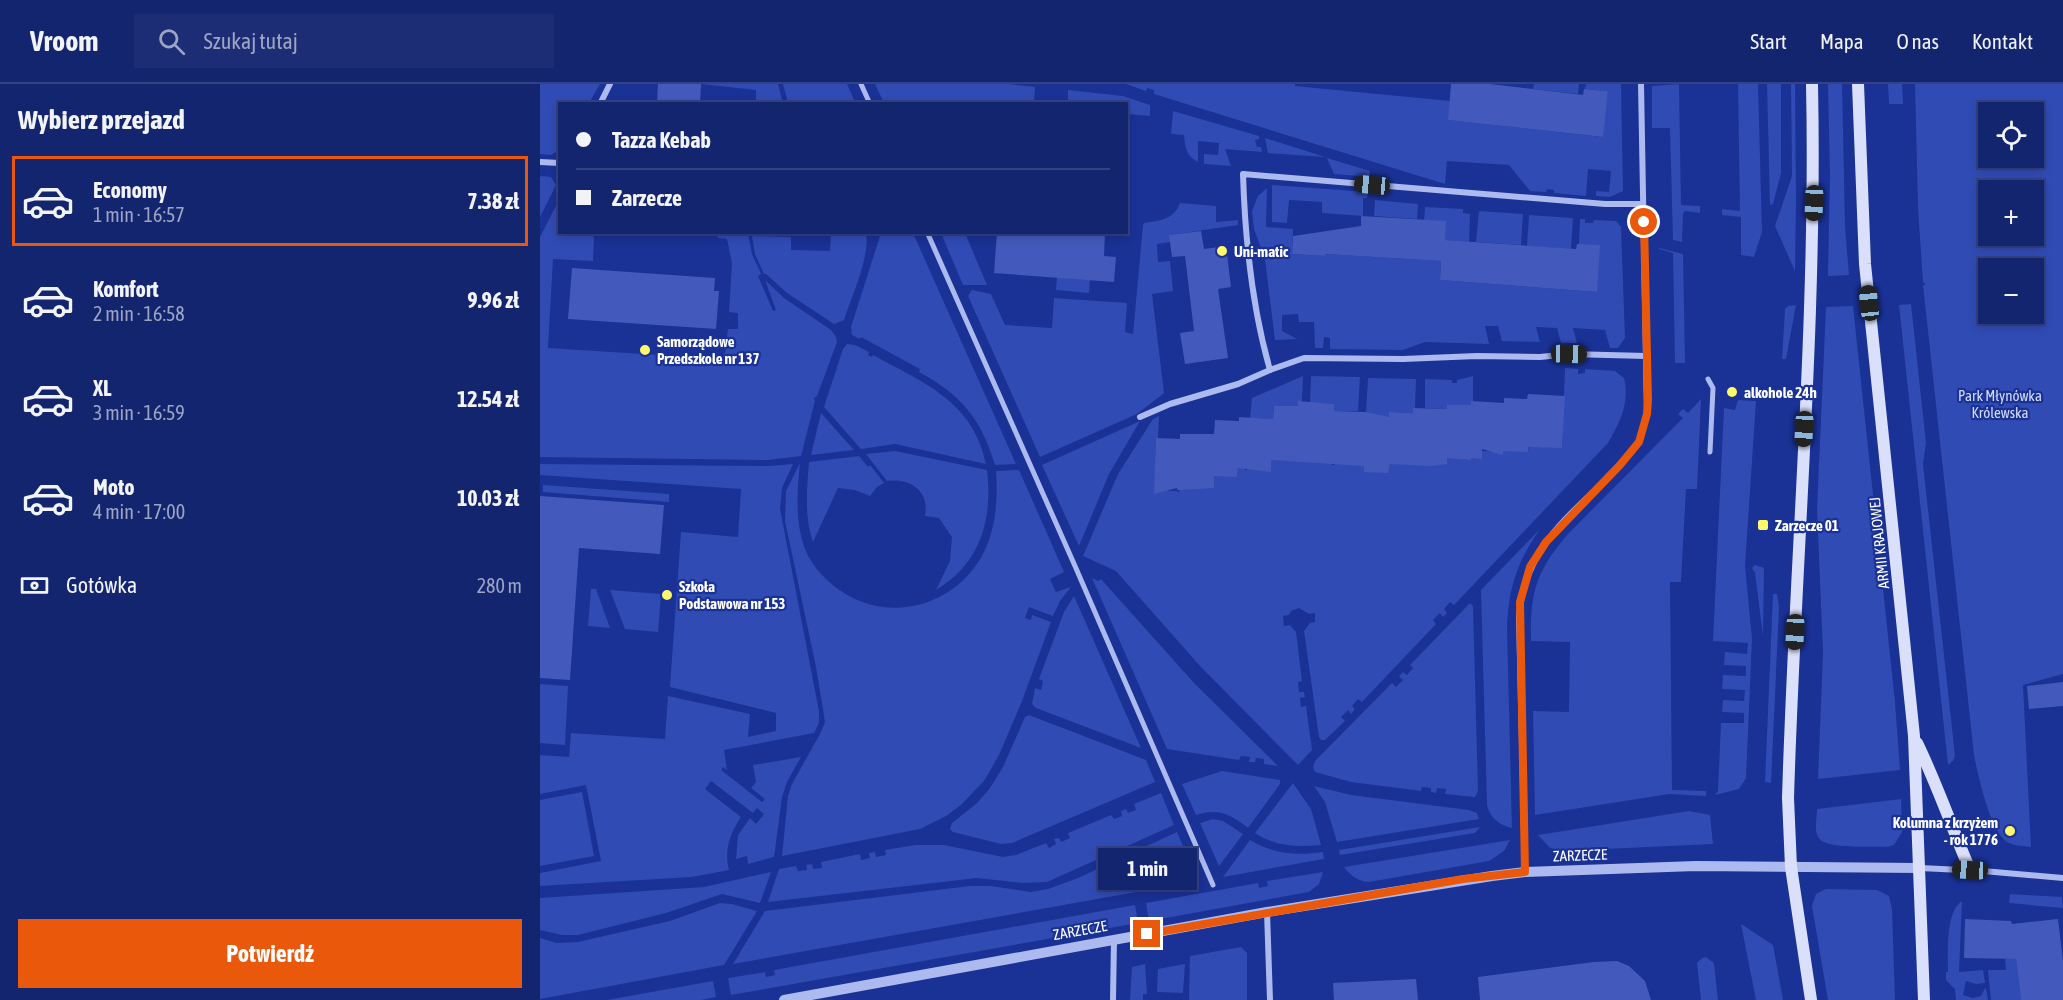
<!DOCTYPE html>
<html lang="pl">
<head>
<meta charset="utf-8">
<style>
	:root { --surface:#142570; --page:#1d2d75; --text:#f1f3f6; --muted:#9da5c3; --line:#334283; --accent:#ea580c }
	body { margin:0; font-family:"Asap Condensed",sans-serif; background:var(--page); color:var(--text); height:100vh; display:flex; flex-direction:column; font-size:22px; white-space:nowrap }
	* { box-sizing:border-box; margin:0 }
	p { font-size:20px; color:var(--muted) }
	.icon { flex:none; width:33px; height:33px; fill:none; stroke:currentColor; stroke-width:2; stroke-linecap:round; stroke-linejoin:round }
	.map { position:relative; flex:1; overflow:hidden }
	.details { display:flex; flex-direction:column; background:var(--surface); width:540px }
	.details>* { flex:none }
	.top-card { position:absolute; left:18px; top:18px; width:570px; height:132px; border-radius:0px; box-shadow:0 3px 9px #0003,0 0 0 2px var(--line); display:grid; align-content:center; height:132px; padding:0 18px; background:var(--surface) }
	.buttons { position:absolute; left:1438px; top:18px; display:grid; gap:12px }
	.buttons a { display:grid; place-items:center; width:66px; height:66px; border-radius:0px; background:var(--surface); box-shadow:0 3px 9px #0003,0 0 0 2px var(--line); font-size:30px }
	.end { position:absolute; width:27px; height:27px; margin:-14px; border:8px solid #ea580c; background:#fff; box-shadow:0 0 0 3px #fff }
	.from { border-radius:50% }
	.bubble { position:absolute; height:42px; border-radius:0px; background:var(--surface); box-shadow:0 3px 9px #0003,0 0 0 2px var(--line); font-size:20px; font-weight:700; line-height:42px; text-align:center }
	.car { position:absolute; width:18px; height:36px; margin:-18px -9px; border-radius:8px; box-shadow:0 0 4px 2px #0007; background:linear-gradient(#222 24%,#8ab4d8 0 40%,#222 0 76%,#8ab4d8 0 86%,#222 0) }
	.top-card b { display:flex; align-items:center; gap:21px; height:57px; font-size:22px }
	.top-card b+b { border-top:2px solid var(--line) }
	.top-card i { width:15px; height:15px; background:var(--text) }
	ul { padding:0; list-style:none }
	li { display:flex; align-items:center; gap:18px; height:90px; margin:0 12px 9px; padding:0 6px; border:3px solid transparent; border-radius:0px }
	li div { flex:1 }
	li b { display:block; font-size:22px }
	li em { font-style:normal; font-weight:700 }
	li.on { border-color:var(--accent) }
	li>.icon { width:54px; height:54px; stroke-width:1.5 }
	h2 { padding:0 18px; font-size:27px; line-height:72px }
	.pay { display:flex; align-items:center; gap:15px; height:66px; padding:0 18px; font-size:22px }
	.pay p { margin-inline-start:auto }
	.primary-button { display:flex; gap:12px; margin-top:auto; padding:12px 18px }
	.primary-button a { flex:1; height:69px; border-radius:0px; background:var(--accent); color:#fff; font-size:24px; font-weight:700; line-height:69px; text-align:center }
	header { display:flex; align-items:center; gap:36px; box-sizing:border-box; height:84px; padding:0 30px; background:var(--surface); border-bottom:2px solid var(--line) }
	header strong { font-size:28px }
	nav { display:flex; gap:33px; margin-inline-start:auto; font-size:21px }
	.search { width:420px; height:54px; background:var(--page); display:flex; align-items:center; gap:15px; box-sizing:border-box; padding:0 21px; border-radius:0px; color:var(--muted); font-size:22px }
	main { display:flex; flex:1; min-height:0 }
	.map>svg:first-child { display:block }
	.green { fill:#304bb4; fill-rule:evenodd }
	.building { fill:#435abc }
	.lines { fill:none; stroke-linecap:round; stroke-linejoin:round }
	.pedestrian { stroke:#acbaf0; stroke-width:5 }
	.minor { stroke:#acbaf0; stroke-width:6 }
	.tertiary { stroke:#acbaf0; stroke-width:10 }
	.secondary { stroke:#dae0fb; stroke-width:12 }
	.route { stroke:#ea580c; stroke-width:8 }
	.poi-dot { fill:#fff96b; stroke:#1a3195; stroke-width:2 }
	.labels { text-anchor:middle; dominant-baseline:central; stroke-width:4.5; stroke-linejoin:round; paint-order:stroke }
	.poi-label { font-size:15px; font-weight:bold; fill:#fff; stroke:#1a3195; text-anchor:start }
	.park-label { font-size:15px; fill:#d3dbfb; stroke:#1a3195 }
	.street-label { font-size:15px; fill:#fff; stroke:#1a3195 }
</style>
</head>
<body>
<header>
<strong>Vroom</strong>
<div class="search"><svg class="icon" aria-label="search" viewBox="0 0 24 24"><circle cx="10" cy="10" r="6"/><path d="M15 15l6 6"/></svg>Szukaj tutaj</div>
<nav><a>Start</a><a>Mapa</a><a>O nas</a><a>Kontakt</a></nav>
</header>
<main>
<section class="details">
<h2>Wybierz przejazd</h2>
<ul>
<li class="on"><svg class="icon" aria-label="car" viewBox="0 0 24 24"><path d="M5 17H2v-5l4-1 3-4h7l3 4 3 1v5h-3M9 17h6M6 11h13"/><circle cx="7" cy="17" r="2"/><circle cx="17" cy="17" r="2"/></svg><div><b>Economy</b><p>1 min · 16:57</p></div><em>7.38 zł</em></li>
<li><svg class="icon" aria-label="car" viewBox="0 0 24 24"><path d="M5 17H2v-5l4-1 3-4h7l3 4 3 1v5h-3M9 17h6M6 11h13"/><circle cx="7" cy="17" r="2"/><circle cx="17" cy="17" r="2"/></svg><div><b>Komfort</b><p>2 min · 16:58</p></div><em>9.96 zł</em></li>
<li><svg class="icon" aria-label="car" viewBox="0 0 24 24"><path d="M5 17H2v-5l4-1 3-4h7l3 4 3 1v5h-3M9 17h6M6 11h13"/><circle cx="7" cy="17" r="2"/><circle cx="17" cy="17" r="2"/></svg><div><b>XL</b><p>3 min · 16:59</p></div><em>12.54 zł</em></li>
<li><svg class="icon" aria-label="car" viewBox="0 0 24 24"><path d="M5 17H2v-5l4-1 3-4h7l3 4 3 1v5h-3M9 17h6M6 11h13"/><circle cx="7" cy="17" r="2"/><circle cx="17" cy="17" r="2"/></svg><div><b>Moto</b><p>4 min · 17:00</p></div><em>10.03 zł</em></li>
</ul>
<div class="pay"><svg class="icon" aria-label="cash" viewBox="0 0 24 24"><path d="M3 7h18v10H3z"/><circle cx="12" cy="12" r="2"/></svg>Gotówka<p>280 m</p></div>
<div class="primary-button"><a>Potwierdź</a></div>
</section>
<div class="map">
<svg width="1523" height="916" viewBox="0 0 1523 916">
	<rect width="100%" height="100%" fill="#1a3195"/>
	<g class="green">
		<polygon points="0,0 60,0 49,19 20,20 19,66 11,71 0,70"/>
		<polygon points="161,0 238,0 243,19 216,19 216,6"/>
		<polygon points="243,0 307,0 314,16 294,19 293,17 282,19 248,19"/>
		<polygon points="335,0 470,0 495,3 494,19 408,18 407,20 344,19"/>
		<polygon points="586,0 755,0 755,2 910,17 909,36 1062,53 1068,7 1045,5 1046,0 1081,0 1083,107 1070,113 1056,112 1056,107 1069,108 1071,87 1048,85 1046,112 1014,109 1014,106 1007,105 1006,108 990,107 969,81 907,77 905,100 614,10 614,6 607,4 606,7"/>
		<polygon points="994,0 1039,0 1038,10 993,5"/>
		<polygon points="1139,0 1141,121 1160,122 1160,129 1145,127 1143,130 1142,158 1133,156 1130,44 1112,44 1112,2"/>
		<polygon points="1198,0 1218,0 1222,148 1214,173 1201,171 1201,133 1182,131 1182,125 1200,127"/>
		<polygon points="1227,0 1241,0 1241,89 1233,120 1230,121"/>
		<polygon points="1251,0 1255,0 1256,117 1255,187 1235,142 1252,92"/>
		<polygon points="1288,0 1302,0 1305,143 1309,191 1288,192 1290,91"/>
		<polygon points="1348,0 1362,0 1363,20 1349,20"/>
		<path d="M1375,0H1523V590L1483,601L1491,763C1483,762 1474,762 1467,758C1450,747 1438,691 1434,671L1383,201H1386L1383,198L1378,124ZM1494,28V74H1449V28ZM1494,106V152H1449V106ZM1449,184H1494V230H1449Z"/>
		<polygon points="528,6 583,12 610,21 610,32 587,30 586,20 528,19"/>
		<path d="M633,27L719,52V55L715,56L717,63H721L722,68L685,65L691,82L664,80V70L678,71L679,59L658,57V78C646,72 645,63 644,51L631,50Z"/>
		<polygon points="725,54 785,73 728,69"/>
		<polygon points="787,74 830,87 830,93 794,90"/>
		<polygon points="0,92 11,93 16,101 0,133"/>
		<polygon points="732,101 828,108 827,114 823,114 823,132 782,129 782,118 749,116 747,139 732,138"/>
		<polygon points="727,104 726,143 753,145 752,170 784,172 785,170 901,177 900,196 1056,208 1039,160 1040,135 1045,135 1045,139 1053,139 1054,136 1076,137 1081,143 1085,254 1078,264 1070,264 1065,246 1033,244 1037,259 1021,259 1017,244 996,243 1000,258 962,257 958,242 945,242 949,260 885,258 863,266 790,265 790,254 784,253 783,264 775,264 774,238 759,238 758,230 742,231 742,247 757,255 735,256 725,175 714,145 712,127 718,112"/>
		<polygon points="19,116 20,148 51,149 54,154 53,177 13,175 8,264 184,275 188,245 198,245 198,229 189,228 192,179 187,155 178,154 177,150 208,149 212,170 221,190 218,192 233,227 236,226 225,196 244,214 291,246 296,253 297,258 277,312 274,314 275,317 261,372 228,376 0,373 0,153"/>
		<polygon points="835,116 878,120 877,135 834,132"/>
		<path d="M640,119L676,122V138L698,136V141L630,151V158L617,160L618,178L630,177L633,207L612,210L624,309L597,330L500,373L428,212L432,206L451,210L465,241L512,244L514,214L587,219L585,248L593,250L603,141L604,139C619,137 635,135 640,119Z"/>
		<polygon points="885,123 923,125 923,129 930,130 929,158 905,156 884,136"/>
		<polygon points="939,127 983,130 981,161 936,158"/>
		<polygon points="989,131 1033,134 1031,165 987,162"/>
		<path d="M291,149H326C330,174 312,211 304,236L294,240L247,209L226,190H224L215,170L212,152L251,153V166L290,167Z"/>
		<path d="M341,149H373L476,380L455,381C441,335 422,311 379,288L380,285L321,253L320,255L312,251L311,243Z"/>
		<polygon points="401,149 425,149 447,201 423,201"/>
		<polygon points="1119,164 1143,170 1145,279 1135,279 1133,169 1119,165"/>
		<polygon points="517,193 550,196 549,209 516,206"/>
		<polygon points="1371,220 1386,359 1383,380 1415,671 1413,677 1408,681 1359,221"/>
		<polygon points="1256,221 1246,275 1242,275 1245,225 1248,222"/>
		<polygon points="1313,222 1355,618 1360,686 1278,695 1283,568 1277,425 1286,223"/>
		<path d="M307,260L315,261L329,268L328,271L332,273L333,271C384,299 433,317 446,380L355,360L321,365L284,323L303,265Z"/>
		<path d="M1025,284L1038,285V290L1045,289V285L1075,287L1084,294C1090,319 1080,338 1068,359L914,521L910,518L904,525L907,529L903,533L900,529L893,536L896,540L822,618L818,615L812,622L815,625L811,630L808,626L801,633L805,637L785,656H781L779,653L764,547L770,539L775,538V529L769,530L759,524L751,527L749,531L743,532L744,542L750,541L756,548L762,597L758,598L759,608H764L765,613L760,614L761,623L766,622L772,666L758,681L660,582L576,487L543,472L578,390L613,335L619,332L618,354H616L615,410L616,406L637,407L639,409L640,396L673,404L674,390L695,391L697,393L698,383H705V386H707L708,383L731,376L792,370V381H794V378L816,380L818,382V377L848,383L850,380H907V373L930,376L931,369L942,374V367L961,368L962,371L963,364L985,365V368H988L989,355H996L997,364L999,361H1019V364H1022Z"/>
		<polygon points="763,292 762,318 758,318 758,322 734,322 733,335 710,334 712,314"/>
		<polygon points="771,292 820,293 818,327 794,327 794,320 770,319"/>
		<polygon points="933,292 933,317 931,317 931,321 907,321 907,325 885,324 885,295 912,296 912,299 917,299 917,296"/>
		<polygon points="828,294 876,295 875,324 873,329 850,328 849,333 827,333 828,328 826,328"/>
		<path d="M1161,315L1157,405H1146L1141,498H1130L1132,706L1166,707V712L1129,710L995,731L993,627L1029,628L1030,558L991,557C990,508 996,487 1028,450L1143,334L1138,330L1143,325L1148,329Z"/>
		<polygon points="1198,316 1216,317 1205,482 1212,555 1206,694 1199,705 1175,711 1178,707 1181,639 1204,639 1204,629 1182,628 1183,616 1204,617 1205,606 1182,605 1183,591 1206,592 1206,582 1184,581 1185,568 1207,570 1208,559 1173,557 1184,324 1195,326"/>
		<polygon points="281,329 314,366 271,371"/>
		<polygon points="600,337 569,390 539,462 502,381"/>
		<path d="M355,367L447,386C453,436 440,480 396,506L410,477L412,453L399,434L385,432C390,407 370,394 347,397L326,370Z"/>
		<path d="M319,372L328,383L330,381L344,399L337,403L330,412L315,406L298,404L273,458C264,433 267,404 269,378Z"/>
		<path d="M260,379C257,407 255,438 265,465C272,483 288,499 304,509C353,540 418,520 444,468C456,443 458,415 456,387L479,386L524,488L510,495L516,508L531,503L520,517L513,532L489,523L485,534L491,536L492,531L511,538L482,617L459,671L444,697L421,721L406,732L380,745L242,772L248,712L252,700L281,648L285,638L276,583L245,437L246,407Z"/>
		<path d="M0,380L229,382L253,380L242,404L240,425L279,627V639L274,649L184,666L187,686L183,683L181,686L222,718L225,715L211,704L216,698L213,681L261,673L247,698L242,713L234,773L208,780L207,772L196,775L198,751L210,734L216,740L224,730L217,724L213,729L171,697L165,705L201,733C190,749 184,766 189,786L152,793L0,802V789L61,777L46,701L0,710V671L29,673L31,649L125,655L128,612L210,630L208,653L236,647V629L130,603L141,448L198,453L201,405L0,391Z"/>
		<polygon points="3,401 129,410 129,418 3,408"/>
		<path d="M1000,445C977,478 968,505 967,545L972,744C959,741 950,734 947,721L941,506Z"/>
		<polygon points="1215,481 1224,484 1223,552 1215,489 1212,484"/>
		<polygon points="552,494 558,497 561,495 654,599 738,682 724,680 724,675 716,674 715,678 709,678 710,673 701,672 699,676 627,665"/>
		<polygon points="51,505 56,505 70,544 48,542"/>
		<polygon points="70,506 121,510 118,548 85,545"/>
		<polygon points="1233,510 1237,510 1239,523 1231,699 1225,698"/>
		<polygon points="534,512 601,664 496,624 492,620 495,604 501,606 503,597 499,595 524,528"/>
		<polygon points="930,519 933,522 938,707 935,713 905,710 906,705 897,704 896,709 891,708 891,704 882,703 881,707 811,698 775,688 773,683 775,677 852,599 856,603 863,596 859,592 863,588 867,591 873,584 870,581"/>
		<polygon points="0,600 28,602 25,661 0,659"/>
		<polygon points="489,631 606,676 615,698 472,759 461,760 413,748 410,745 412,739 437,719 450,704 463,683 485,633"/>
		<path d="M682,687L740,696V700L708,744C690,730 678,724 656,731L642,700Z"/>
		<path d="M753,699L771,725L781,761C757,763 736,763 715,749Z"/>
		<polygon points="774,702 811,711 929,726 937,729 939,735 797,758 785,718"/>
		<polygon points="42,708 54,772 0,782 0,716"/>
		<polygon points="621,709 634,741 507,798 483,799 437,794 228,818 239,785 256,782 258,787 267,786 266,781 272,780 273,785 282,784 281,778 320,770 321,776 330,774 329,769 335,768 336,773 346,771 345,766 375,761 404,761 463,773 476,771 506,759 509,764 516,760 514,755 519,754 521,758 530,754 528,749 571,731 574,735 582,732 581,727 586,725 588,729 596,726 594,720"/>
		<path d="M1361,715L1362,748L1354,761L1347,763C1333,762 1284,766 1278,753C1274,745 1277,733 1277,725Z"/>
		<polygon points="1149,727 1170,731 1173,760 1022,767 1010,764 998,751"/>
		<polygon points="673,735 683,737 703,750 679,782 660,739"/>
		<polygon points="940,743 935,749 800,771 799,766"/>
		<polygon points="637,748 658,797 193,880 225,827 430,802 450,802 491,808 508,805 538,794"/>
		<path d="M710,756C734,770 755,772 783,768L784,775L683,793Z"/>
		<path d="M970,756L964,767L949,777L829,798C817,797 811,792 804,783Z"/>
		<polygon points="231,788 220,819 182,810 126,829 38,851 22,851 0,846 0,814 164,803"/>
		<polygon points="783,788 779,800 769,808 609,837 606,819 718,799 719,804 728,802 727,797"/>
		<polygon points="1286,805 1337,806 1349,812 1352,825 1355,916 1288,916 1272,822 1276,810"/>
		<polygon points="1470,810 1522,813 1523,824 1469,819"/>
		<path d="M1422,817L1419,888L1443,886L1445,899L1436,900L1426,897L1423,911L1433,914L1441,912L1445,904L1446,905L1448,916H1416L1415,905L1406,896V888H1408C1408,869 1405,828 1422,817Z"/>
		<polygon points="180,819 192,820 217,827 184,881 0,915 0,854 17,859 38,858 130,837"/>
		<polygon points="595,821 598,839 191,911 188,894 225,888 226,893 235,891 234,886"/>
		<polygon points="1201,840 1233,861 1243,916 1216,916"/>
		<polygon points="701,863 707,869 707,916 649,916 650,872"/>
		<polygon points="1166,873 1174,879 1178,916 1161,916 1157,879 1162,874"/>
		<polygon points="1465,875 1476,875 1481,916 1451,916 1448,886 1466,886"/>
		<polygon points="605,880 607,910 603,910 603,916 590,916 592,883"/>
		<polygon points="645,880 643,909 617,908 618,885"/>
		<polygon points="173,897 176,913 161,916 67,916"/>
	</g>
	<g class="building">
		<polygon points="118,0 161,0 160,20 117,20"/>
		<polygon points="911,0 950,0 1043,11 1044,5 1068,7 1063,53 908,36"/>
		<polygon points="821,132 906,137 905,156 1036,165 1037,160 1060,161 1057,208 900,196 901,177 785,170 785,172 752,170 753,152 821,142"/>
		<polygon points="661,147 664,165 686,162 691,203 678,205 688,274 645,280 640,249 654,247 645,172 632,173 629,151"/>
		<polygon points="457,148 565,148 564,172 576,173 574,198 454,189"/>
		<polygon points="32,184 175,194 174,207 179,207 176,245 28,235"/>
		<polygon points="988,310 1025,312 1022,364 988,363 988,368 963,367 963,371 942,365 942,375 931,374 931,376 907,374 907,380 891,382 850,380 848,389 824,388 824,382 731,376 731,388 698,384 697,393 674,392 674,404 637,406 637,404 614,410 616,354 640,355 640,350 674,350 675,336 699,337 699,333 733,335 734,322 758,322 758,317 794,320 794,327 826,328 849,333 849,328 873,329 873,324 907,325 907,321 931,321 931,317 964,319 964,314 987,315"/>
		<polygon points="0,412 124,421 120,470 39,464 30,596 0,594"/>
		<polygon points="1523,598 1523,622 1489,625 1487,602"/>
		<polygon points="1425,835 1471,837 1472,840 1518,835 1523,877 1523,916 1481,916 1476,875 1424,874"/>
		<polygon points="1077,877 1089,882 1105,897 1111,916 940,916 938,893 1054,878"/>
		<polygon points="876,895 878,916 794,916 793,899"/>
	</g>
	<g class="lines">
		<g class="pedestrian">
			<polyline points="321,0 330,20"/>
			<polyline points="387,148 535,482 673,801"/>
			<polyline points="1168,295 1173,304 1170,368"/>
		</g>
		<g class="minor">
			<polyline points="60,20 70,0"/>
			<polyline points="0,78 20,79"/>
			<path d="M730,286C712,223 705,155 703,90L1065,120H1103"/>
			<polyline points="600,333 630,320 698,300 730,286 764,274 863,275 937,272 1000,273 1029,270 1106,272"/>
			<polyline points="1380,784 1443,787 1523,794"/>
			<path d="M985,788L979,533C985,452 1045,424 1092,367L1099,358L1107,330L1101,0"/>
			<polyline points="727,828 730,916"/>
			<polyline points="573,916 574,855"/>
		</g>
		<polyline class="tertiary" points="244,916 727,828 952,792 985,788 1156,782 1380,784"/>
		<g class="secondary">
			<polyline points="1318,0 1325,180 1374,652 1384,916"/>
			<path d="M1377,659C1397,700 1412,744 1430,786"/>
			<path d="M1271,916L1251,783L1248,714C1255,476 1277,238 1272,0"/>
		</g>
	</g>
	<g class="lines">
		<polyline class="route" points="607,850 923,795 985,788 980,518 990,483 1006,458 1080,381 1099,358 1107,330 1108,316 1104,138"/>
	</g>
	<g class="poi-dot">
		<circle cx="682" cy="167" r="6"/>
		<circle cx="105" cy="266" r="6"/>
		<circle cx="1192" cy="308" r="6"/>
		<rect x="1217" y="435" width="12" height="12" rx="3"/>
		<circle cx="127" cy="511" r="6"/>
		<circle cx="1470" cy="747" r="6"/>
	</g>
	<g class="labels">
		<g class="poi-label">
			<text x="694" y="167">Uni-matic</text>
			<text x="117" y="257">Samorządowe<tspan x="117" dy="17">Przedszkole nr 137</tspan></text>
			<text x="1204" y="308">alkohole 24h</text>
			<text x="1235" y="441">Zarzecze 01</text>
			<text x="139" y="502">Szkoła<tspan x="139" dy="17">Podstawowa nr 153</tspan></text>
			<text x="1458" y="738" text-anchor="end">Kolumna z krzyżem<tspan x="1458" dy="17">- rok 1776</tspan></text>
		</g>
		<g class="park-label">
			<text x="1460" y="311">Park Młynówka<tspan x="1460" dy="17">Królewska</tspan></text>
		</g>
		<g class="street-label">
			<text transform="translate(1339 459) rotate(-96)">ARMII KRAJOWEJ</text>
			<text transform="translate(1040 771) rotate(-2)">ZARZECZE</text>
			<text transform="translate(540 846) rotate(-10)">ZARZECZE</text>
		</g>
	</g>
</svg>
<div class="buttons">
<a><svg class="icon" aria-label="locate" viewBox="0 0 24 24"><circle cx="12" cy="12" r="6"/><path d="M12 2v4M12 18v4M2 12h4M18 12h4"/></svg></a>
<a>+</a>
<a>−</a>
</div>
<i class="end from" style="left:1104px;top:138px"></i>
<i class="end" style="left:607px;top:850px"></i>
<div class="bubble" style="left:558px;top:764px;width:99px">1 min</div>
<i class="car" style="left:832px;top:101px;rotate:275deg"></i>
<i class="car" style="left:1274px;top:119px;rotate:182deg"></i>
<i class="car" style="left:1329px;top:219px;rotate:354deg"></i>
<i class="car" style="left:1029px;top:270px;rotate:91deg"></i>
<i class="car" style="left:1264px;top:345px;rotate:183deg"></i>
<i class="car" style="left:1255px;top:548px;rotate:183deg"></i>
<i class="car" style="left:1430px;top:786px;rotate:273deg"></i>
<div class="top-card">
<b><i class="from"></i>Tazza Kebab</b>
<b><i></i>Zarzecze</b>
</div>
</div>
</main>
</body>
</html>
